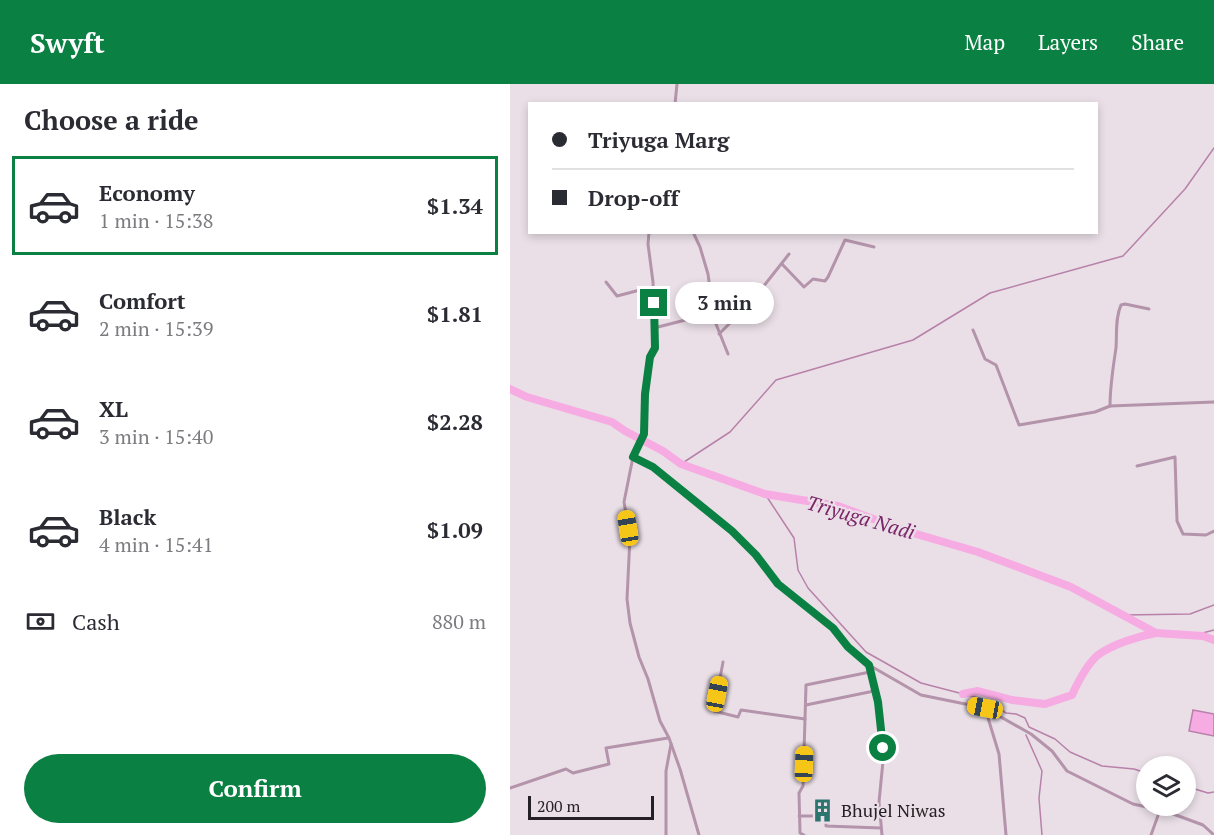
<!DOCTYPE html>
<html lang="en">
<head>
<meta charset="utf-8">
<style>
	:root { --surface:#fff; --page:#f2f2f3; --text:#2b2b33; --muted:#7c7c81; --line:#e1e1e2; --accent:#0b8043 }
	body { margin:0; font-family:"PT Serif",serif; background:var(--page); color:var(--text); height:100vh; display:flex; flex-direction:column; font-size:22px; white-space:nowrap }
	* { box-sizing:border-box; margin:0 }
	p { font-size:20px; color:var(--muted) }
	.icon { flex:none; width:33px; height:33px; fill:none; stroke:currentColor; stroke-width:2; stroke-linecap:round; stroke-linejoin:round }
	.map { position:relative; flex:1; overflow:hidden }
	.side { display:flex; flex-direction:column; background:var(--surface); width:510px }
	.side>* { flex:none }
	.hud { position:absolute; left:18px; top:18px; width:570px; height:132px; border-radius:0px; box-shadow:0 3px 9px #0003; display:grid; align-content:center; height:132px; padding:0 24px; background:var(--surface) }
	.tools { position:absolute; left:626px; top:672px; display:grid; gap:12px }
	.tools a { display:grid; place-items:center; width:60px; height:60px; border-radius:50%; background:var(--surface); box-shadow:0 3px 9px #0003; font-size:30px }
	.scale { position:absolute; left:18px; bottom:15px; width:126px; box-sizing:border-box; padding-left:6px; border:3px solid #242023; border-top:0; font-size:16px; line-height:21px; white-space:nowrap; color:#242023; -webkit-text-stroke:4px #eadfe7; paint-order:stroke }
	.end { position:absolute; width:27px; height:27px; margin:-14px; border:8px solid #0b8043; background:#fff; box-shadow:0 0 0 3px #fff }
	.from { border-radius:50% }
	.bubble { position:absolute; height:42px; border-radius:21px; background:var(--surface); box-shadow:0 3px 9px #0003; font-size:20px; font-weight:700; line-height:42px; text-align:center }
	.car { position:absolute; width:18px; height:36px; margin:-18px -9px; border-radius:8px; box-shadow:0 0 4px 2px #0007; background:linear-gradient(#f5c518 24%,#345 0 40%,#f5c518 0 76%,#345 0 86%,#f5c518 0) }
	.hud b { display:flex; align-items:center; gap:21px; height:57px; font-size:22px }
	.hud b+b { border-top:2px solid var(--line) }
	.hud i { width:15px; height:15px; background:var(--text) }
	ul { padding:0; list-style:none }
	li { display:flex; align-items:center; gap:18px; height:99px; margin:0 12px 9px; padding:0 12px; border:3px solid transparent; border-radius:0px }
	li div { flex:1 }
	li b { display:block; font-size:22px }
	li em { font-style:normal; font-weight:700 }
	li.current { border-color:var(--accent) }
	li>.icon { width:54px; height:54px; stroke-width:1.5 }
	h2 { padding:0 24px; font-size:27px; line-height:72px }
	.pay { display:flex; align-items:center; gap:15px; height:66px; padding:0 24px; font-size:22px }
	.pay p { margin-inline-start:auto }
	.primary-button { display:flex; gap:12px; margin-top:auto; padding:12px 24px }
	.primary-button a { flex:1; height:69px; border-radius:36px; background:var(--accent); color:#fff; font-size:24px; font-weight:700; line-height:69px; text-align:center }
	header { display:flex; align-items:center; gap:36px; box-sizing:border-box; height:84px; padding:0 30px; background:var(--accent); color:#fff }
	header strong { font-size:28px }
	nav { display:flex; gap:33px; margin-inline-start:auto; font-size:21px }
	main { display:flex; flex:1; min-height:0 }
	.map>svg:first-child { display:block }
	.water { fill:#f6abe2; stroke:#b781a9; stroke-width:1.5 }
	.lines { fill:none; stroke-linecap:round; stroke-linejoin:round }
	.stream { stroke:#b781a9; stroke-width:1.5 }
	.river { stroke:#f6abe2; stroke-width:8 }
	.minor { stroke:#b494ab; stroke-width:3 }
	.route { stroke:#0b8043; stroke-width:8 }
	.labels { text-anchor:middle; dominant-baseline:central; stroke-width:4.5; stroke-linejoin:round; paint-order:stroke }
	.poi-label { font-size:18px; fill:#242023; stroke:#eadfe7; text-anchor:start }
	.water-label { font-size:20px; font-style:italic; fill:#7a2669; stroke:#eadfe7 }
</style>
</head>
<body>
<header>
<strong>Swyft</strong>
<nav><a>Map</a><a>Layers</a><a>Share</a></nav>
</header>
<main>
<section class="side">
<h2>Choose a ride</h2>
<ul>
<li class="current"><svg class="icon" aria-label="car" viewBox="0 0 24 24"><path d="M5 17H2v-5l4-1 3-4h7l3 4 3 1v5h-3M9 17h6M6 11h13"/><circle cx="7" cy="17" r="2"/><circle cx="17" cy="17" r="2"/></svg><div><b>Economy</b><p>1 min · 15:38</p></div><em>$1.34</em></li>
<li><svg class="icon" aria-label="car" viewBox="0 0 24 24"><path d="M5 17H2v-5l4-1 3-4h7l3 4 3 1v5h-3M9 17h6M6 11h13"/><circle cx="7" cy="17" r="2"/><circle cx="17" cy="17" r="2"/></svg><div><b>Comfort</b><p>2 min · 15:39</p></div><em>$1.81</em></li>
<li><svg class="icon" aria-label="car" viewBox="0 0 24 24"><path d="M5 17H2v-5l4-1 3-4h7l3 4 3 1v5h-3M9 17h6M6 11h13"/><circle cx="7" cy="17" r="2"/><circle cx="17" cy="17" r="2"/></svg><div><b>XL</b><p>3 min · 15:40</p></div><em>$2.28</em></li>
<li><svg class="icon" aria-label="car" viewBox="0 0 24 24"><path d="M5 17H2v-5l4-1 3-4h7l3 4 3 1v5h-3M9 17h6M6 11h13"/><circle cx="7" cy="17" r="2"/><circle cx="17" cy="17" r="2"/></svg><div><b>Black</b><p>4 min · 15:41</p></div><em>$1.09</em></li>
</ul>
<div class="pay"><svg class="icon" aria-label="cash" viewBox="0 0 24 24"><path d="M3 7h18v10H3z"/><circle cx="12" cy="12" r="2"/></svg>Cash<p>880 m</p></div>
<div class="primary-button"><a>Confirm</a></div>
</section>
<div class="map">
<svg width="704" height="751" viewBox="0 0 704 751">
	<rect width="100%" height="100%" fill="#eadfe7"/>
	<polygon class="water" points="683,626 704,630 704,652 679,647"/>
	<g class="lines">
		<g class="stream">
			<polyline points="171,380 220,348 266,296 403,256 480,209 613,172 675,105 704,64"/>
			<polyline points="255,410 284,454 288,486 298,504 356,568 411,599 476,616 496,629 506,630 515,634 519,643 545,655 560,668 592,682 624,685 636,689"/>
			<polyline points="614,531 680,530 704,521"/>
			<polyline points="685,551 704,546"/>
			<polyline points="516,651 532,687 529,714 532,751"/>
			<polyline points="675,702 698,709 704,708"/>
		</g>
		<g class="river">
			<polyline points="0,305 17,313 102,338 115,347 153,367 171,380 255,410 328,422 396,447 468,468 561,503 646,549 693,552 704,556"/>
			<path d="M453,610L468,607L502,616L535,620L562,611C568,598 577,580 588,571C603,560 629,552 646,549"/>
		</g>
		<g class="minor">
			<polyline points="165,20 167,0"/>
			<polyline points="139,148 138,160 143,198 145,264 140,273 135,310 134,350 123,373 114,418 120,453 117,515 120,539 129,573 138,595 150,637 159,654 170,685 189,751"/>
			<polyline points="183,148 190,163 198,190 204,235 218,270"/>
			<polyline points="272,180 294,203 303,195 315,197 318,193 335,156 364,163"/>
			<polyline points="96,198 107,212 130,206 144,205"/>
			<polyline points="144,244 203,229"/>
			<polyline points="463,246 475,275 486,281 509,341 585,328 600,322 704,318"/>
			<polyline points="209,250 242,217 279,170"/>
			<path d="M600,322C600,302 603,284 606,264C607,250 605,234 611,221L615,220L639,225"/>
			<polyline points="123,373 143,383 222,447 246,471 268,500 323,544 338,563 359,581 411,611 475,624 521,650 542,667 557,687 623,720 655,727 693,741 704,751"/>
			<polyline points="627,382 665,373 667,437 673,450 696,451 704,447"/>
			<polyline points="213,578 204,627 228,633 231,626 295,635"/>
			<polyline points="359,581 368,618 373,650 373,677 369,718 372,751"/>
			<polyline points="296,621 364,607"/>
			<polyline points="475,624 489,670 496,751"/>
			<polyline points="0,704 56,685 63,689 99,680 96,664 158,654"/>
			<polyline points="289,732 316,732 316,742 371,744"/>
			<polyline points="156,751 156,687 161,660"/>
			<polyline points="294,751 290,749 289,709 293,702 296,601 360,588"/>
			<polyline points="641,751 650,726"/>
		</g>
	</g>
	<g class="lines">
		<polyline class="route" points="144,219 145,264 140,273 135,310 134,350 123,373 143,383 222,447 246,471 268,500 323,544 338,563 359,581 368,618 373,664"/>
	</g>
	<defs>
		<symbol id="building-bare" viewBox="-9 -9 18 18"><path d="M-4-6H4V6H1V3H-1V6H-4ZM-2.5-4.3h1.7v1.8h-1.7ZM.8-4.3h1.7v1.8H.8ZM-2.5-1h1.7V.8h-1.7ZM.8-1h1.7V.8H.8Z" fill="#2c746e" stroke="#eadfe7" stroke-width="2.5" paint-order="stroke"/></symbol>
	</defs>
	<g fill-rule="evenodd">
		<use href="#building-bare" x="296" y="710" width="33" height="33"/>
	</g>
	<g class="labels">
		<g class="poi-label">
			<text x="331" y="726">Bhujel Niwas</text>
		</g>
		<g class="water-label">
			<text transform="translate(351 433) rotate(16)">Triyuga Nadi</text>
		</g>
	</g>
</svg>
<div class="tools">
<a><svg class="icon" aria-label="layers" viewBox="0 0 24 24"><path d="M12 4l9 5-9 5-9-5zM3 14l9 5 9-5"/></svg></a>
</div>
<div class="scale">200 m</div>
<i class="end from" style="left:373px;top:664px"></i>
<i class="end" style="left:144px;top:219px"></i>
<div class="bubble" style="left:165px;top:198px;width:99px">3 min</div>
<i class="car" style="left:118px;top:444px;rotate:351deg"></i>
<i class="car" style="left:207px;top:610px;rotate:11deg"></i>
<i class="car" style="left:475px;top:624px;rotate:281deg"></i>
<i class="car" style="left:294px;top:680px;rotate:2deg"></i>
<div class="hud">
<b><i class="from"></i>Triyuga Marg</b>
<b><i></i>Drop-off</b>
</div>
</div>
</main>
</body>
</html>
